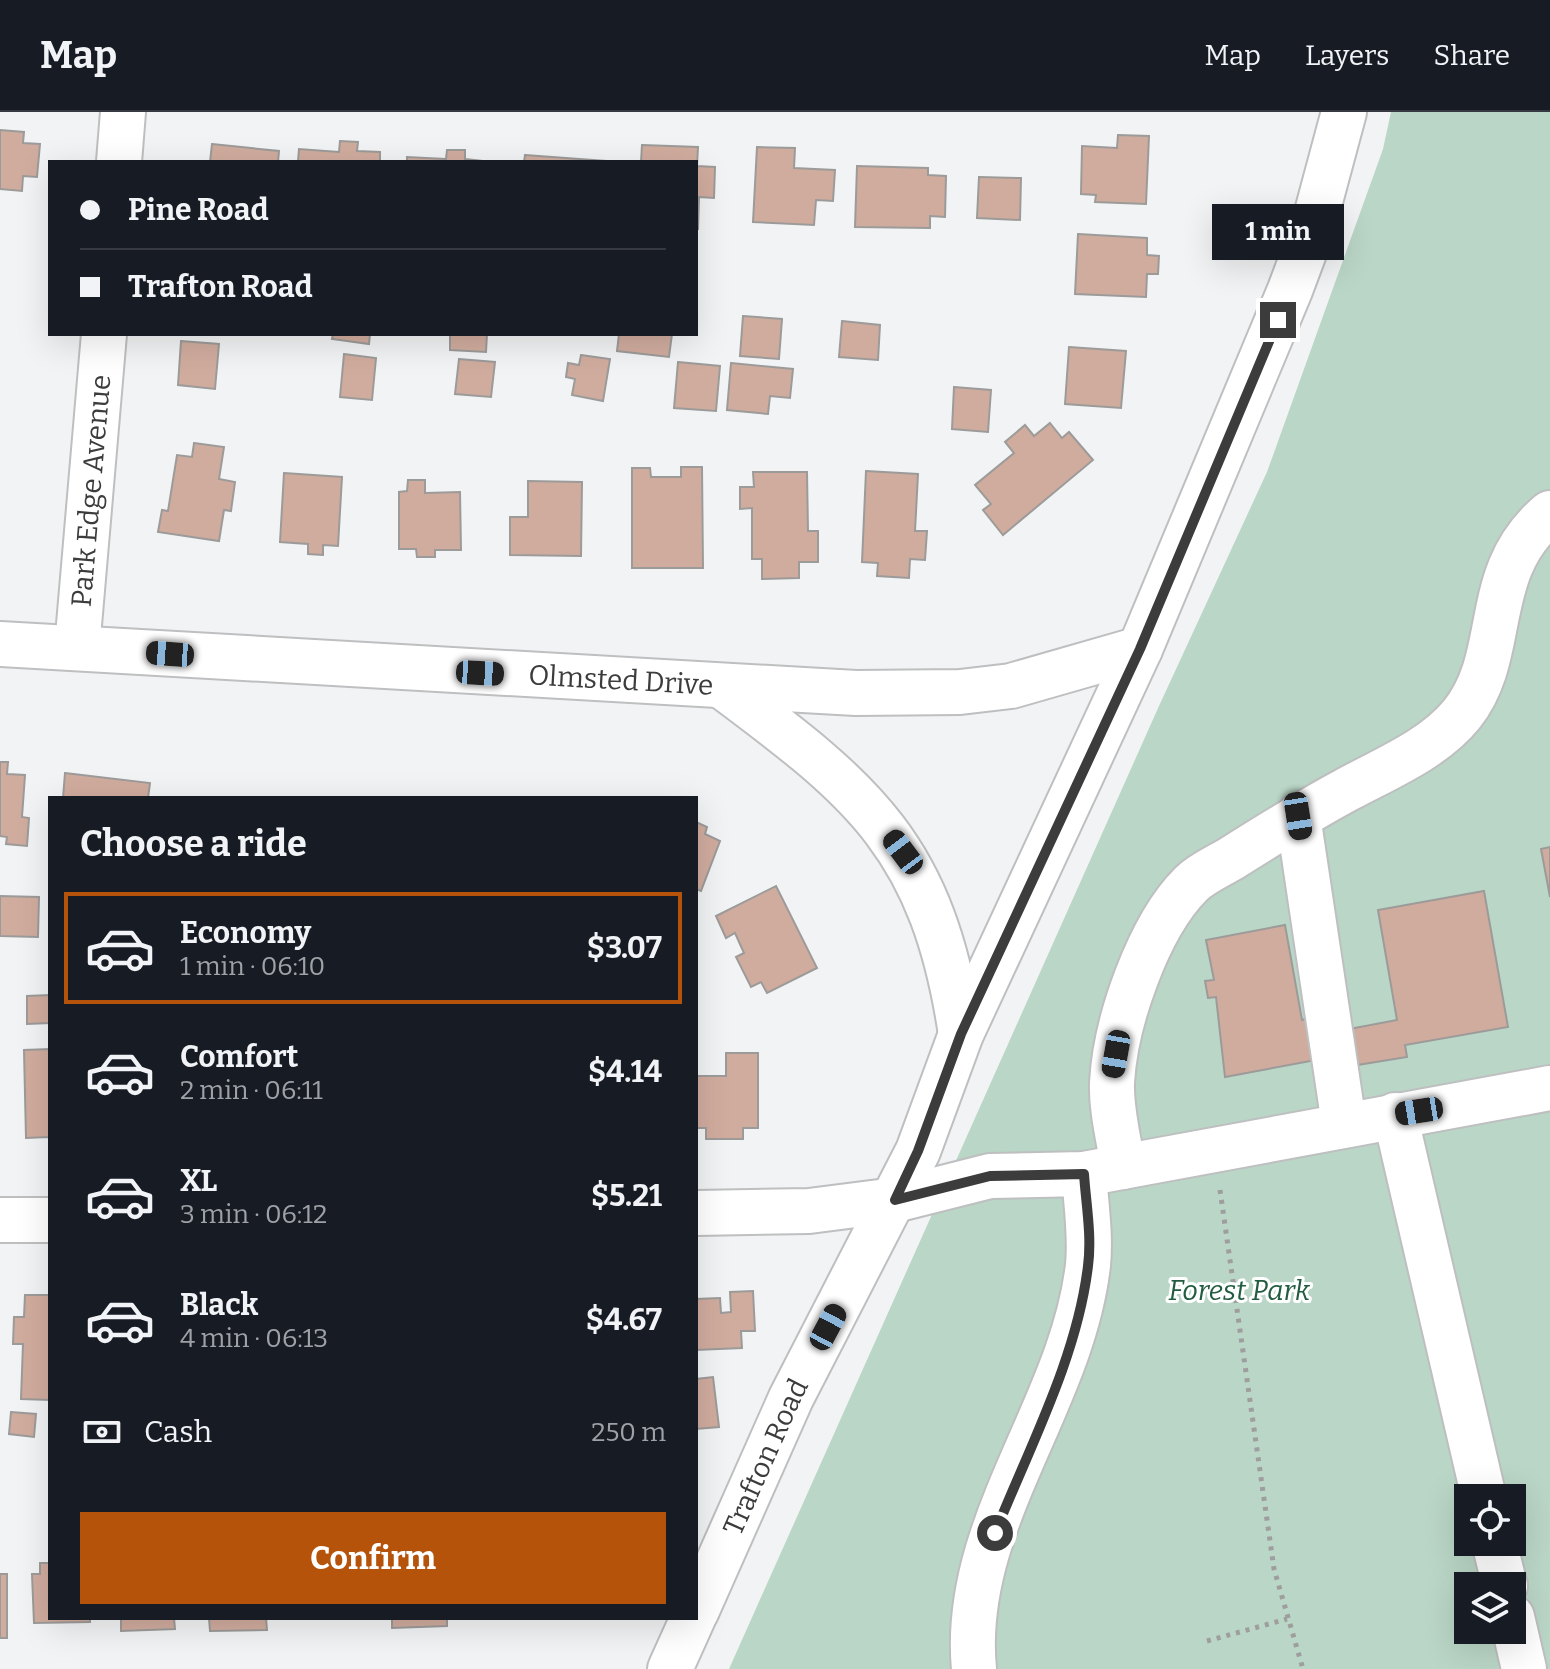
<!DOCTYPE html>
<html lang="en">
<head>
<meta charset="utf-8">
<style>
	:root { --surface:#171b24; --page:#20242c; --text:#f1f3f6; --muted:#9ea1a6; --line:#363941; --accent:#b45309 }
	body { margin:0; font-family:Bitter,serif; background:var(--page); color:var(--text); height:100vh; display:flex; flex-direction:column; font-size:30px; white-space:nowrap }
	* { box-sizing:border-box; margin:0 }
	p { font-size:26px; color:var(--muted) }
	.icon { flex:none; width:44px; height:44px; fill:none; stroke:currentColor; stroke-width:2; stroke-linecap:round; stroke-linejoin:round }
	.map { position:relative; flex:1; overflow:hidden }
	.side { position:absolute; left:48px; top:684px; width:650px; height:824px; display:flex; flex-direction:column; background:var(--surface); border-radius:0px; box-shadow:0 8px 32px #0002 }
	.side>* { flex:none }
	.hud { position:absolute; left:48px; top:48px; width:650px; height:176px; border-radius:0px; box-shadow:0 8px 32px #0002; display:grid; align-content:center; height:176px; padding:0 32px; background:var(--surface) }
	.fabs { position:absolute; left:1454px; top:1372px; display:grid; gap:16px }
	.fabs a { display:grid; place-items:center; width:72px; height:72px; border-radius:0px; background:var(--surface); box-shadow:0 8px 32px #0002; font-size:40px }
	.end { position:absolute; width:36px; height:36px; margin:-18px; border:10px solid #3c3c3d; background:#fff; box-shadow:0 0 0 4px #fff }
	.from { border-radius:50% }
	.bubble { position:absolute; height:56px; border-radius:0px; background:var(--surface); box-shadow:0 8px 32px #0002; font-size:26px; font-weight:700; line-height:56px; text-align:center }
	.car { position:absolute; width:24px; height:48px; margin:-24px -12px; border-radius:10px; box-shadow:0 0 6px 2px #0007; background:linear-gradient(#222 24%,#8ab4d8 0 40%,#222 0 76%,#8ab4d8 0 86%,#222 0) }
	.hud b { display:flex; align-items:center; gap:28px; height:76px; font-size:30px }
	.hud b+b { border-top:2px solid var(--line) }
	.hud i { width:20px; height:20px; background:var(--text) }
	ul { padding:0; list-style:none }
	li { display:flex; align-items:center; gap:24px; height:112px; margin:0 16px 12px; padding:0 16px; border:4px solid transparent; border-radius:0px }
	li div { flex:1 }
	li b { display:block; font-size:30px }
	li em { font-style:normal; font-weight:700 }
	li.on { border-color:var(--accent) }
	li>.icon { width:72px; height:72px; stroke-width:1.5 }
	h2 { padding:0 32px; font-size:36px; line-height:96px }
	.pay { display:flex; align-items:center; gap:20px; height:88px; padding:0 32px; font-size:30px }
	.pay p { margin-inline-start:auto }
	.cta { display:flex; gap:16px; margin-top:auto; padding:16px 32px }
	.cta a { flex:1; height:92px; border-radius:0px; background:var(--accent); color:#fff; font-size:32px; font-weight:700; line-height:92px; text-align:center }
	header { display:flex; align-items:center; gap:48px; box-sizing:border-box; height:112px; padding:0 40px; background:var(--surface); border-bottom:2px solid var(--line) }
	header strong { font-size:38px }
	nav { display:flex; gap:44px; margin-inline-start:auto; font-size:28px }
	.map>svg:first-child { display:block }
	.green { fill:#bad6c6; fill-rule:evenodd }
	.building { fill:#d0ac9e; stroke:#9c9b9a; stroke-width:2 }
	.lines { fill:none; stroke-linecap:round; stroke-linejoin:round }
	.minor-casing { stroke:#bebfc0; stroke-width:48 }
	.path { stroke:#9e9e9f; stroke-width:5; stroke-dasharray:4 6; stroke-linecap:butt }
	.minor { stroke:#fff; stroke-width:44 }
	.route { stroke:#3c3c3d; stroke-width:10 }
	.labels { text-anchor:middle; dominant-baseline:central; stroke-width:6; stroke-linejoin:round; paint-order:stroke }
	.street-label { font-size:28px; fill:#3c3c3d; stroke:#fff }
	.park-label { font-size:28px; font-style:italic; fill:#235d41; stroke:#fff }
</style>
</head>
<body>
<header>
<strong>Map</strong>
<nav><a>Map</a><a>Layers</a><a>Share</a></nav>
</header>
<div class="map">
<svg width="1550" height="1557" viewBox="0 0 1550 1557">
	<rect width="100%" height="100%" fill="#f2f3f4"/>
	<path class="green" d="M1391,0H1550V1557H729L1159,594L1267,360L1383,37ZM1468,1386H1512V1430H1468ZM1468,1474H1512V1518H1468Z"/>
	<g class="building">
		<polygon points="0,18 24,20 23,31 40,32 37,65 23,64 22,79 0,77"/>
		<polygon points="1118,23 1149,24 1146,92 1095,90 1096,83 1081,82 1082,34 1117,36"/>
		<polygon points="340,29 358,30 357,39 380,40 380,50 298,50 299,37 339,40"/>
		<polygon points="212,32 279,39 278,50 210,50"/>
		<polygon points="642,33 698,35 697,54 715,55 714,86 699,85 698,118 696,50 641,50"/>
		<polygon points="757,35 795,36 794,56 835,58 833,89 816,88 814,113 753,110"/>
		<polygon points="447,38 465,38 465,47 492,50 407,50 407,45 446,47"/>
		<polygon points="525,43 606,49 606,50 524,50"/>
		<polygon points="857,54 928,56 928,63 946,64 945,105 930,104 930,116 855,115"/>
		<polygon points="979,65 1021,66 1020,108 977,106"/>
		<polygon points="1078,122 1147,126 1147,143 1159,144 1158,162 1147,162 1146,185 1075,182"/>
		<polygon points="743,204 782,207 779,247 740,244"/>
		<polygon points="842,209 880,213 878,248 839,245"/>
		<polygon points="333,222 370,222 369,232 332,227"/>
		<polygon points="450,222 487,222 486,240 450,238"/>
		<polygon points="619,222 672,222 669,245 617,239"/>
		<polygon points="181,229 219,232 215,277 178,273"/>
		<polygon points="1069,235 1126,239 1121,296 1065,292"/>
		<polygon points="344,242 376,246 372,288 340,285"/>
		<polygon points="581,243 610,247 603,289 572,283 575,267 566,265 568,251 579,253"/>
		<polygon points="459,247 495,250 491,285 455,282"/>
		<polygon points="678,250 720,254 716,299 674,296"/>
		<polygon points="731,251 793,257 790,286 770,284 768,302 727,298"/>
		<polygon points="954,275 991,278 988,320 952,317"/>
		<polygon points="1050,311 1062,326 1069,320 1093,348 1003,423 983,398 991,392 975,373 1014,341 1005,330 1025,313 1034,324"/>
		<polygon points="194,331 224,335 219,367 235,370 231,399 224,398 219,429 158,420 162,398 168,399 177,343 192,345"/>
		<polygon points="681,355 702,355 703,456 632,456 632,356 650,356 651,365 681,365"/>
		<polygon points="866,359 918,362 915,419 927,419 925,448 910,447 909,466 877,464 878,451 862,450"/>
		<polygon points="753,360 807,360 808,419 818,419 818,450 799,450 799,466 762,467 762,447 752,447 752,396 740,397 740,375 754,375"/>
		<polygon points="284,361 342,365 338,434 323,433 323,443 308,442 308,432 280,430"/>
		<polygon points="408,368 425,368 425,381 460,380 461,438 435,438 435,445 417,445 416,437 399,437 399,380 407,379"/>
		<polygon points="528,369 582,370 581,444 510,443 510,405 528,405"/>
		<polygon points="0,650 8,650 7,662 25,663 22,705 29,706 27,734 6,732 7,725 0,724"/>
		<polygon points="65,661 150,671 148,686 63,686"/>
		<polygon points="696,710 707,715 705,722 720,729 701,779 696,777"/>
		<polygon points="1550,735 1550,785 1541,737"/>
		<polygon points="776,774 817,856 767,881 761,870 751,875 736,845 744,841 735,821 726,826 716,804"/>
		<polygon points="1484,779 1508,915 1405,933 1407,945 1351,954 1344,918 1397,908 1378,798"/>
		<polygon points="0,784 39,785 38,825 0,824"/>
		<polygon points="1285,813 1302,908 1308,906 1316,948 1225,965 1216,885 1208,886 1205,869 1214,868 1206,828"/>
		<polygon points="50,883 50,911 27,912 27,884"/>
		<polygon points="50,937 50,1040 49,1040 49,1025 26,1026 24,938"/>
		<polygon points="726,941 758,941 758,1016 743,1016 743,1027 706,1027 706,1016 696,1016 696,964 726,964"/>
		<polygon points="753,1179 755,1219 741,1219 742,1236 696,1238 696,1187 720,1186 721,1201 731,1200 730,1180"/>
		<polygon points="25,1183 50,1183 50,1288 21,1287 23,1232 13,1232 14,1205 24,1205"/>
		<polygon points="713,1265 719,1315 696,1317 696,1267"/>
		<polygon points="11,1300 36,1302 34,1325 9,1322"/>
		<polygon points="40,1451 50,1451 50,1506 90,1506 90,1510 34,1511 32,1462 40,1462"/>
		<rect x="0" y="1462" width="7" height="64"/>
		<polygon points="121,1506 174,1506 175,1517 121,1519"/>
		<polygon points="209,1506 266,1506 267,1518 210,1519"/>
		<polygon points="392,1506 447,1506 447,1514 392,1516"/>
	</g>
	<g class="lines">
		<defs>
			<g id="minor">
				<polyline points="119,50 123,0"/>
				<path id="s1" d="M0,532L856,581L960,580L1011,574L1140,537"/>
				<path id="s2" d="M77,536L104,222"/>
				<path d="M722,574C866,681 933,736 961,922"/>
				<polyline points="1298,704 1344,1012"/>
				<polyline points="1395,1003 1484,1386"/>
				<path d="M1123,1055C1119,1027 1111,999 1112,971C1115,911 1148,815 1191,772C1202,761 1219,754 1232,746C1270,722 1307,699 1346,678C1385,657 1434,637 1462,602C1510,542 1479,460 1550,401"/>
				<polyline points="696,1101 809,1099 895,1088 990,1064 1084,1062 1550,976"/>
				<polyline points="0,1108 50,1108"/>
				<polyline points="1494,1430 1505,1474"/>
				<path id="s3" d="M696,1500L791,1286L918,1039L961,922L1140,537L1290,178L1312,119L1344,0"/>
				<polyline points="1512,1505 1524,1557"/>
				<polyline points="670,1557 693,1506"/>
				<path d="M974,1557C960,1413 1072,1293 1088,1153C1091,1123 1086,1092 1084,1062"/>
			</g>
		</defs>
		<use href="#minor" class="minor-casing"/>
		<g class="path">
			<polyline points="1220,1078 1274,1457 1303,1557"/>
			<polyline points="1207,1529 1287,1507"/>
		</g>
		<use href="#minor" class="minor"/>
	</g>
	<g class="lines">
		<path class="route" d="M995,1421C1029,1336 1077,1246 1088,1154C1092,1124 1086,1092 1084,1062L990,1064L895,1088L918,1039L961,922L1140,537L1278,208"/>
	</g>
	<g class="labels">
		<g class="street-label">
			<text stroke="none"><textPath href="#s2" startOffset="158">Park Edge Avenue</textPath></text>
			<text stroke="none"><textPath href="#s1" startOffset="622">Olmsted Drive</textPath></text>
			<text stroke="none"><textPath href="#s3" startOffset="170">Trafton Road</textPath></text>
		</g>
		<g class="park-label">
			<text x="1239" y="1178">Forest Park</text>
		</g>
	</g>
</svg>
<div class="fabs">
<a><svg class="icon" aria-label="locate" viewBox="0 0 24 24"><circle cx="12" cy="12" r="6"/><path d="M12 2v4M12 18v4M2 12h4M18 12h4"/></svg></a>
<a><svg class="icon" aria-label="layers" viewBox="0 0 24 24"><path d="M12 4l9 5-9 5-9-5zM3 14l9 5 9-5"/></svg></a>
</div>
<i class="end from" style="left:995px;top:1421px"></i>
<i class="end" style="left:1278px;top:208px"></i>
<div class="bubble" style="left:1212px;top:92px;width:132px">1 min</div>
<i class="car" style="left:170px;top:542px;rotate:274deg"></i>
<i class="car" style="left:480px;top:561px;rotate:93deg"></i>
<i class="car" style="left:1298px;top:704px;rotate:171deg"></i>
<i class="car" style="left:903px;top:740px;rotate:323deg"></i>
<i class="car" style="left:1116px;top:942px;rotate:190deg"></i>
<i class="car" style="left:1419px;top:999px;rotate:261deg"></i>
<i class="car" style="left:828px;top:1215px;rotate:28deg"></i>
<div class="hud">
<b><i class="from"></i>Pine Road</b>
<b><i></i>Trafton Road</b>
</div>
<section class="side">
<h2>Choose a ride</h2>
<ul>
<li class="on"><svg class="icon" aria-label="car" viewBox="0 0 24 24"><path d="M5 17H2v-5l4-1 3-4h7l3 4 3 1v5h-3M9 17h6M6 11h13"/><circle cx="7" cy="17" r="2"/><circle cx="17" cy="17" r="2"/></svg><div><b>Economy</b><p>1 min · 06:10</p></div><em>$3.07</em></li>
<li><svg class="icon" aria-label="car" viewBox="0 0 24 24"><path d="M5 17H2v-5l4-1 3-4h7l3 4 3 1v5h-3M9 17h6M6 11h13"/><circle cx="7" cy="17" r="2"/><circle cx="17" cy="17" r="2"/></svg><div><b>Comfort</b><p>2 min · 06:11</p></div><em>$4.14</em></li>
<li><svg class="icon" aria-label="car" viewBox="0 0 24 24"><path d="M5 17H2v-5l4-1 3-4h7l3 4 3 1v5h-3M9 17h6M6 11h13"/><circle cx="7" cy="17" r="2"/><circle cx="17" cy="17" r="2"/></svg><div><b>XL</b><p>3 min · 06:12</p></div><em>$5.21</em></li>
<li><svg class="icon" aria-label="car" viewBox="0 0 24 24"><path d="M5 17H2v-5l4-1 3-4h7l3 4 3 1v5h-3M9 17h6M6 11h13"/><circle cx="7" cy="17" r="2"/><circle cx="17" cy="17" r="2"/></svg><div><b>Black</b><p>4 min · 06:13</p></div><em>$4.67</em></li>
</ul>
<div class="pay"><svg class="icon" aria-label="cash" viewBox="0 0 24 24"><path d="M3 7h18v10H3z"/><circle cx="12" cy="12" r="2"/></svg>Cash<p>250 m</p></div>
<div class="cta"><a>Confirm</a></div>
</section>
</div>
</body>
</html>
